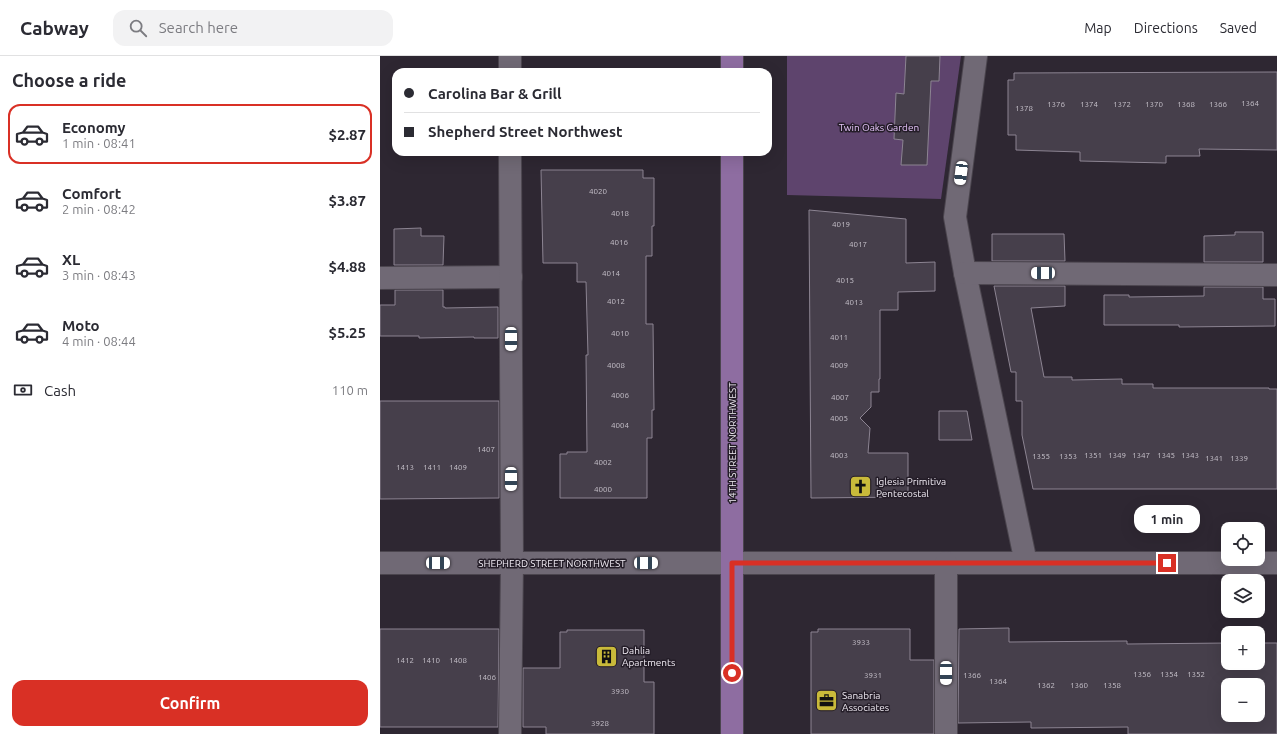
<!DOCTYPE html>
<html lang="en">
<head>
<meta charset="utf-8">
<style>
	:root { --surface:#fff; --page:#f2f2f3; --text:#2b2b33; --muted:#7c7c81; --line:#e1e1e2; --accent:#d93025 }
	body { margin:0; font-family:Ubuntu,sans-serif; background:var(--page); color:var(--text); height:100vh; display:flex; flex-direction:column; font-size:15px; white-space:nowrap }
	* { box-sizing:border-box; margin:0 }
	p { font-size:13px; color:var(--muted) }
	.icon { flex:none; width:22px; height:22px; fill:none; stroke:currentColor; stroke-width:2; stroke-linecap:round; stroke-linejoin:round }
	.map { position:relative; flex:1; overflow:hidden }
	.drawer { display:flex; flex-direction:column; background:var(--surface); width:380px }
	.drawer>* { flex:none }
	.hud { position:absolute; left:12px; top:12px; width:380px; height:88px; border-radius:12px; box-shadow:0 4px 16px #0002; display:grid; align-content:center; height:88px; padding:0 12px; background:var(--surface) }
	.buttons { position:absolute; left:841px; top:466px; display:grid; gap:8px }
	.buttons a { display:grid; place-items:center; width:44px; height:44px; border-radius:8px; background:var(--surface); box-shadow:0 4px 16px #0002; font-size:20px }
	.end { position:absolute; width:18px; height:18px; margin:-9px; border:5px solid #d93025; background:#fff; box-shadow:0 0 0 2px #fff }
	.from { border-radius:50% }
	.bubble { position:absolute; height:28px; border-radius:12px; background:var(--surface); box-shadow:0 4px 16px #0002; font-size:13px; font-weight:600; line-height:28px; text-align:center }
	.car { position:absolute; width:12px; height:24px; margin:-12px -6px; border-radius:5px; box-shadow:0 0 3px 1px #0007; background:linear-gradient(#fff 24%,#345 0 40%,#fff 0 76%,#345 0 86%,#fff 0) }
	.hud b { display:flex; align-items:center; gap:14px; height:38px; font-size:15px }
	.hud b+b { border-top:1px solid var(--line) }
	.hud i { width:10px; height:10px; background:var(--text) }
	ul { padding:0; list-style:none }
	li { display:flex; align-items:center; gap:12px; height:60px; margin:0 8px 6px; padding:0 4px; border:2px solid transparent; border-radius:12px }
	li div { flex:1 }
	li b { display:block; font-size:15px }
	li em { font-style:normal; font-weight:600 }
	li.active { border-color:var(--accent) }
	li>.icon { width:36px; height:36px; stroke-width:1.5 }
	h2 { padding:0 12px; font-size:18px; line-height:48px }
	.pay { display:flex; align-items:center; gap:10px; height:44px; padding:0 12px; font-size:15px }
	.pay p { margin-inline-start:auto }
	.action { display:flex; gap:8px; margin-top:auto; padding:8px 12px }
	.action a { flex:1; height:46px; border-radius:12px; background:var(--accent); color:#fff; font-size:16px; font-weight:600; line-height:46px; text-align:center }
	header { display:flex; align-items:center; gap:24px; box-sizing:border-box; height:56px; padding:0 20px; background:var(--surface); border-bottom:1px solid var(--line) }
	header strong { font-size:19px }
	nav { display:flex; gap:22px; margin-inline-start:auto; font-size:14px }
	.search { width:280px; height:36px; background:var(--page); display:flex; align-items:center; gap:10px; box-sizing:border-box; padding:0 14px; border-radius:12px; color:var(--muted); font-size:15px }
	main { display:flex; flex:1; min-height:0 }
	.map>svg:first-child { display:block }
	.green { fill:#5e446d }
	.building { fill:#463f4b; stroke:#8c8492; fill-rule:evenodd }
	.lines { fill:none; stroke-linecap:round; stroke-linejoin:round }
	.minor-casing { stroke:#4b454e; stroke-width:24 }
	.major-casing { stroke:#4b454e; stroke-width:24 }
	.minor { stroke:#706975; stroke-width:22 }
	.major { stroke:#8e6da1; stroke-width:22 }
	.route { stroke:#d93025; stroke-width:5 }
	.labels { text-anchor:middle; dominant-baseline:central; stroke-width:3; stroke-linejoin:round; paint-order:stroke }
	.number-label { font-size:8px; fill:#c6c1ca }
	.park-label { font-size:10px; fill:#e3c3f7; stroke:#241d28 }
	.street-label { font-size:10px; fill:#f1ecf4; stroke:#241d28 }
	.poi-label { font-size:10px; fill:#f1ecf4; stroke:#241d28; text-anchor:start }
</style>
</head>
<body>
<header>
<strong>Cabway</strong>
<div class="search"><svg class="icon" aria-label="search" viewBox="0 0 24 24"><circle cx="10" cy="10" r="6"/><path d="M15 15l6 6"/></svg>Search here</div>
<nav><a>Map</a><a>Directions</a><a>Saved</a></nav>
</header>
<main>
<section class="drawer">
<h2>Choose a ride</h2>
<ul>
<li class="active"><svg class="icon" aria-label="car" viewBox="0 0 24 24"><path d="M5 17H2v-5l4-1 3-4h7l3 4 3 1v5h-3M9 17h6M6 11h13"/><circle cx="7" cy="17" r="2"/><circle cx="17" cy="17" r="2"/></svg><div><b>Economy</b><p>1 min · 08:41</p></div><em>$2.87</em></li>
<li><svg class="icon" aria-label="car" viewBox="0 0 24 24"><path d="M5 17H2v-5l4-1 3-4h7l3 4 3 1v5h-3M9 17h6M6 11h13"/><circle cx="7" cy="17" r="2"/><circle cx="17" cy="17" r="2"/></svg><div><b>Comfort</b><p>2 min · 08:42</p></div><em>$3.87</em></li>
<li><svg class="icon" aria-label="car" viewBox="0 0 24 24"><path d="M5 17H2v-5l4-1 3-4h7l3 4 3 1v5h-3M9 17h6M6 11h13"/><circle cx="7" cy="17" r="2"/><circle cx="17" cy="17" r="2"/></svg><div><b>XL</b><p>3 min · 08:43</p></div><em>$4.88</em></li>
<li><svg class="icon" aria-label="car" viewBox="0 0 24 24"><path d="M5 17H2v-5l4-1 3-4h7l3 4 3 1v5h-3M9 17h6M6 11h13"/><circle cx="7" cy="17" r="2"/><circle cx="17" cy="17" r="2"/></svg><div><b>Moto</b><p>4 min · 08:44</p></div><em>$5.25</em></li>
</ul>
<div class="pay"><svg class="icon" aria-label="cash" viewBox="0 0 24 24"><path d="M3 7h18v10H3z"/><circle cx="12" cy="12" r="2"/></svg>Cash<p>110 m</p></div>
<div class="action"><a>Confirm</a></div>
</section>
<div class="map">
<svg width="897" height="678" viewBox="0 0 897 678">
	<rect width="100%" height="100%" fill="#2e2732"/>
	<polygon class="green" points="407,0 581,0 561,143 407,139"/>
	<g class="building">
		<polygon points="526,0 560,0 559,25 551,25 547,109 521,109 523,84 514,83 516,37 524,38"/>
		<polygon points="897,16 897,94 819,93 820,100 786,100 786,107 700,105 700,96 636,94 636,79 628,79 628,24 634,24 634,17"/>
		<polygon points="161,114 263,114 263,122 274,122 274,170 272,170 272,200 266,200 266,268 273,268 274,354 272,354 272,382 267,382 267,442 180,442 180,398 187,398 187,396 207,396 206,299 208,299 206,226 197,226 197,207 163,207"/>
		<polygon points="429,154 526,163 526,207 555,206 555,235 518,236 518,254 500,254 500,323 499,323 499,336 491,336 491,351 480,362 490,372 488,397 528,397 528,441 431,442"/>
		<polygon points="41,172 41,180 64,180 63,209 14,209 14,173"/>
		<polygon points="855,176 883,176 883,206 824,206 824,180 855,179"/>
		<polygon points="612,178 684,178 685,205 612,205"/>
		<polygon points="614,230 685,230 685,250 651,252 664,321 692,321 692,324 742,323 742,328 773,328 773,332 889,332 889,333 897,333 897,433 653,433 642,379 642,345 636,345 636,316 631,316"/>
		<polygon points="824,231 883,231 883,243 895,243 895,270 799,271 799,269 724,269 724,239 749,239 749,241 824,240"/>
		<polygon points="15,234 63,234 63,251 65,251 65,252 118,251 118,282 94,282 94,281 39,282 39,280 0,280 0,249 15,249"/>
		<polygon points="0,345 119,345 119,442 0,443"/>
		<polygon points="559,355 587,355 592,384 559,384"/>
		<path d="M629,572V586L747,585V588L848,587V607H878V587H897V678H748V671L651,672V666L578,667L579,573ZM848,629H878V659H848Z"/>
		<polygon points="0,573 119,573 118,671 0,671"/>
		<polygon points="438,573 530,573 530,604 554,604 554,678 431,678 431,576 438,576"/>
		<polygon points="187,574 264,574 264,626 274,626 274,678 166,678 166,671 143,671 143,612 180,612 180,576 187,576"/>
	</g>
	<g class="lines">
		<defs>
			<g id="minor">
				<polyline points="130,0 130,16"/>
				<polyline points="596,0 575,161 585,217 646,507"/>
				<polyline points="585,217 897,219"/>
				<polyline points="0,222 131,221"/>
				<polyline points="0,507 897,507"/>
				<polyline points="566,507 566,678"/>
				<polyline points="130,678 132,507 130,96"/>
			</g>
			<g id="major">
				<polyline points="352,0 352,16"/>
				<polyline points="352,96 352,678"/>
			</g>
		</defs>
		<use href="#minor" class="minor-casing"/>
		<use href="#major" class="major-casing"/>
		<use href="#minor" class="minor"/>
		<use href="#major" class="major"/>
	</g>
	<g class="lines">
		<polyline class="route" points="352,617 352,507 787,507"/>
	</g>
	<defs>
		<symbol id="church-square" viewBox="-11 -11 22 22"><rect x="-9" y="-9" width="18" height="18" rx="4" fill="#c9ba3a" stroke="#241d28"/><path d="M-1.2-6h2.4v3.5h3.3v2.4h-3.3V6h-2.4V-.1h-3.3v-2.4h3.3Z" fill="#111"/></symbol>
		<symbol id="building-square" viewBox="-11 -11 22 22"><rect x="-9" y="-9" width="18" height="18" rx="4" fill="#c9ba3a" stroke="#241d28"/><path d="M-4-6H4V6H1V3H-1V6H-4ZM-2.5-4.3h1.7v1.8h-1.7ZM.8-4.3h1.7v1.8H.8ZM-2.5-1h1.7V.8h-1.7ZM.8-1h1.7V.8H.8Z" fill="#111"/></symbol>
		<symbol id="office-square" viewBox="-11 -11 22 22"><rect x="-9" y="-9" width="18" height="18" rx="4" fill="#c9ba3a" stroke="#241d28"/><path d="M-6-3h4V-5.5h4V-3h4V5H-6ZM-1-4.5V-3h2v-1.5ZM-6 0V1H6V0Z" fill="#111"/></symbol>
	</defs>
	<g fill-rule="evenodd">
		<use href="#church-square" x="468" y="418" width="25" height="25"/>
		<use href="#building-square" x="214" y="588" width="25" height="25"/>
		<use href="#office-square" x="434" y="632" width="25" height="25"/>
	</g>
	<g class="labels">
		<g class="number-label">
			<text x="870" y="47">1364</text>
			<text x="676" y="48">1376</text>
			<text x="709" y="48">1374</text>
			<text x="742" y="48">1372</text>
			<text x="774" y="48">1370</text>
			<text x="806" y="48">1368</text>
			<text x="838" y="48">1366</text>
			<text x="644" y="52">1378</text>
			<text x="218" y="135">4020</text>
			<text x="240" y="157">4018</text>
			<text x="461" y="168">4019</text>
			<text x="239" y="186">4016</text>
			<text x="478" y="188">4017</text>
			<text x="231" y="217">4014</text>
			<text x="465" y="224">4015</text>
			<text x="236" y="245">4012</text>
			<text x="474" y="246">4013</text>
			<text x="240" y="277">4010</text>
			<text x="459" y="281">4011</text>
			<text x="236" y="309">4008</text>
			<text x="459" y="309">4009</text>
			<text x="240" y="339">4006</text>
			<text x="460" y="341">4007</text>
			<text x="459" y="362">4005</text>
			<text x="240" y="369">4004</text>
			<text x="106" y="393">1407</text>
			<text x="459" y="399">4003</text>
			<text x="713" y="399">1351</text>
			<text x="737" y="399">1349</text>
			<text x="761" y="399">1347</text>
			<text x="786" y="399">1345</text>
			<text x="810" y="399">1343</text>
			<text x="661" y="400">1355</text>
			<text x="688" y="400">1353</text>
			<text x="834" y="402">1341</text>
			<text x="859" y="402">1339</text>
			<text x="223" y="406">4002</text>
			<text x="25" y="411">1413</text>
			<text x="52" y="411">1411</text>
			<text x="78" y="411">1409</text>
			<text x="223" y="433">4000</text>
			<text x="481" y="586">3933</text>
			<text x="25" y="604">1412</text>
			<text x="51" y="604">1410</text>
			<text x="78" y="604">1408</text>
			<text x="762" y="618">1356</text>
			<text x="789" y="618">1354</text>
			<text x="816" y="618">1352</text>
			<text x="493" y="619">3931</text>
			<text x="592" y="619">1366</text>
			<text x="107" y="621">1406</text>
			<text x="618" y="625">1364</text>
			<text x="666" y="629">1362</text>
			<text x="699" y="629">1360</text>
			<text x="732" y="629">1358</text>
			<text x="240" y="635">3930</text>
			<text x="220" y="667">3928</text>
		</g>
		<g class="park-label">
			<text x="499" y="71">Twin Oaks Garden</text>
		</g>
		<g class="street-label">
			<text transform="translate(352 387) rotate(-90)">14TH STREET NORTHWEST</text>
			<text x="172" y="507">SHEPHERD STREET NORTHWEST</text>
		</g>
		<g class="poi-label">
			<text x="496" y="425">Iglesia Primitiva<tspan x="496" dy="12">Pentecostal</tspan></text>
			<text x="242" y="594">Dahlia<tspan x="242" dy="12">Apartments</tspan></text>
			<text x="462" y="639">Sanabria<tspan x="462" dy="12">Associates</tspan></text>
		</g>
	</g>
</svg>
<div class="buttons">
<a><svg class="icon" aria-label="locate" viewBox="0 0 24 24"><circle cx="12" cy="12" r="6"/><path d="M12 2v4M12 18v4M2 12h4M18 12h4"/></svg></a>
<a><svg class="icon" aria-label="layers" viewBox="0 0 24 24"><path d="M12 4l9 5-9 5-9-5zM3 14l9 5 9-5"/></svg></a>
<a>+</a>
<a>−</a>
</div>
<i class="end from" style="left:352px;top:617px"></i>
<i class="end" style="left:787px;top:507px"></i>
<div class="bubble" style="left:754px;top:449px;width:66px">1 min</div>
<i class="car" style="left:581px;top:117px;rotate:187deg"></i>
<i class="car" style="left:663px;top:217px;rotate:270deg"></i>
<i class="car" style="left:131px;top:283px;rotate:180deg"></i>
<i class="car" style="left:131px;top:423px;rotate:180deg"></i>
<i class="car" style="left:58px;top:507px;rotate:90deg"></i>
<i class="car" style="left:266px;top:507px;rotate:90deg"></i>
<i class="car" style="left:566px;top:617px;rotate:180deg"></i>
<div class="hud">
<b><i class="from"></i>Carolina Bar &amp; Grill</b>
<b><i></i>Shepherd Street Northwest</b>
</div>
</div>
</main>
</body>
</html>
